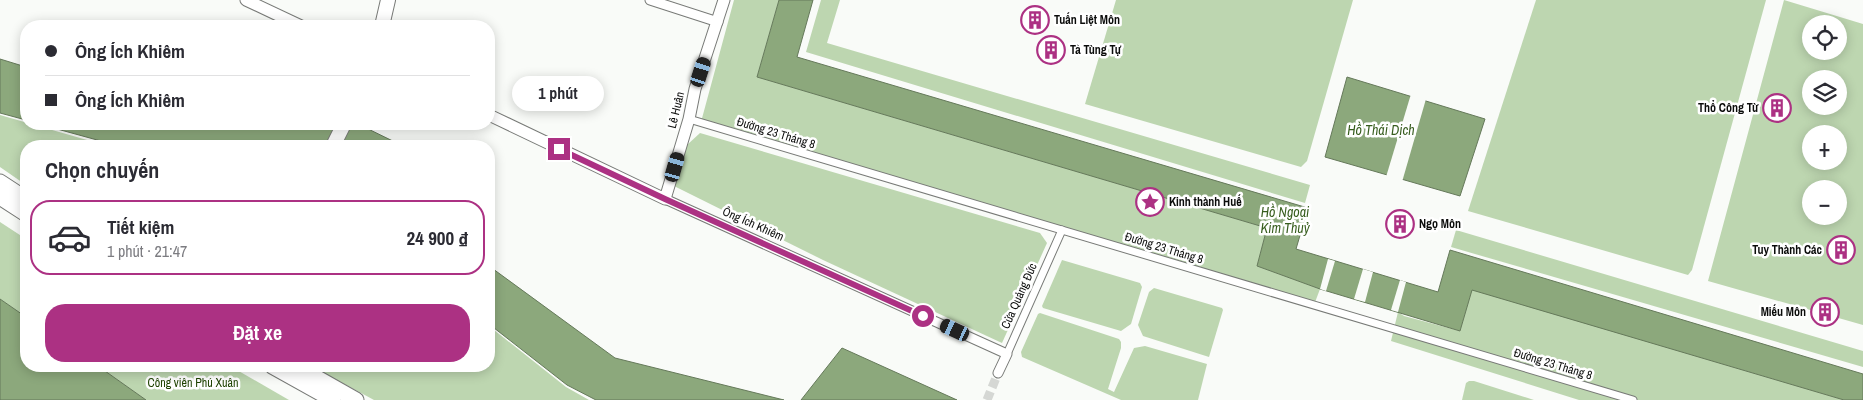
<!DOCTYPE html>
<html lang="vi">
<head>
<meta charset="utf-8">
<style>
	:root { --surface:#fff; --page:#f2f2f3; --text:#2b2b33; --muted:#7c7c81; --line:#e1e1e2; --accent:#ac3183 }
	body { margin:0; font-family:"Archivo Narrow",sans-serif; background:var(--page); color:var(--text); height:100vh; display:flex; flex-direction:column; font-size:19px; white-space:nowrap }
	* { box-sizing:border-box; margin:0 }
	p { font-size:16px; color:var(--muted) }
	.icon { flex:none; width:28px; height:28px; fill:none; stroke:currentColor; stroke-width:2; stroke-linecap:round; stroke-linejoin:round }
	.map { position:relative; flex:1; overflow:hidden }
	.details { position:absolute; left:20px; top:140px; width:475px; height:232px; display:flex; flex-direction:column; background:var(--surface); border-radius:20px; box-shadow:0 2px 12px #0003 }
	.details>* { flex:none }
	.banner { position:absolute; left:20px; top:20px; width:475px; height:110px; border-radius:20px; box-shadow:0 2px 12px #0003; display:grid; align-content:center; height:110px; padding:0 25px; background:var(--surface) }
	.fabs { position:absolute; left:1802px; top:15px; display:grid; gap:10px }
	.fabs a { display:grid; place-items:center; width:45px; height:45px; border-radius:50%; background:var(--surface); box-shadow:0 2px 12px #0003; font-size:25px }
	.end { position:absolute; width:22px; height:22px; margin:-11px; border:6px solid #ac3183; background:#fff; box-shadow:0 0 0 2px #fff }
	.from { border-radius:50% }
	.bubble { position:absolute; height:35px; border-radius:18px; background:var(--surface); box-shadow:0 2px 12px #0003; font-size:16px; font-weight:700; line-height:35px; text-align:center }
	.car { position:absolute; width:15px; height:30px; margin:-15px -8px; border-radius:6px; box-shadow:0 0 4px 1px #0007; background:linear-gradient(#222 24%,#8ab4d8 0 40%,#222 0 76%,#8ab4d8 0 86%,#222 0) }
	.banner b { display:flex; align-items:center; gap:18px; height:48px; font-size:19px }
	.banner b+b { border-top:1px solid var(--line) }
	.banner i { width:12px; height:12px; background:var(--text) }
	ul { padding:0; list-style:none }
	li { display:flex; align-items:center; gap:15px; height:75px; margin:0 10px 8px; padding:0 15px; border:2px solid transparent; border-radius:20px }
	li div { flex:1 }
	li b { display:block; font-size:19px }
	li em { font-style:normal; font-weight:700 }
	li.selected { border-color:var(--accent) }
	li>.icon { width:45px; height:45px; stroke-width:1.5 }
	h2 { padding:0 25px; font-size:22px; line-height:60px }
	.cta { display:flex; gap:10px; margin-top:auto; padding:10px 25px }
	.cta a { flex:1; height:58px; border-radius:20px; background:var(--accent); color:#fff; font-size:20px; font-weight:700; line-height:58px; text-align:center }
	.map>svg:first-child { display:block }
	.green { fill:#bdd6b0; fill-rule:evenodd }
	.water { fill:#8ca87c; stroke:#65795a }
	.pier { fill:#f9fbf8 }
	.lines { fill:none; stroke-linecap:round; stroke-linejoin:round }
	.minor-tunnel { stroke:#d5d7d4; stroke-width:9; stroke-dasharray:9 4.5; stroke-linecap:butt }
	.pedestrian-casing { stroke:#787a77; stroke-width:9 }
	.minor-casing { stroke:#787a77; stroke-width:11 }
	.tertiary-casing { stroke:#787a77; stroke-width:13 }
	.secondary-casing { stroke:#787a77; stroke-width:16 }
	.primary-casing { stroke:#787a77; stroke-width:17 }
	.pedestrian { stroke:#fff; stroke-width:7 }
	.minor { stroke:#fff; stroke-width:9 }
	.tertiary { stroke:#fff; stroke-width:11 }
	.secondary { stroke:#fff; stroke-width:14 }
	.primary { stroke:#fff; stroke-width:15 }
	.route { stroke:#ac3183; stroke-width:6 }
	.labels { text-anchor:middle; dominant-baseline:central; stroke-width:5; stroke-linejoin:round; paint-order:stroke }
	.poi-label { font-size:12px; font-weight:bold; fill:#0b0c0b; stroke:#fff; text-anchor:start }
	.street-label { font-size:12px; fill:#0b0c0b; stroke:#fff }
	.park-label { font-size:12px; fill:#1e4200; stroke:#fff }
	.water-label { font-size:14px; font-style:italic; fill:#375d1e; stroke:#fff }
</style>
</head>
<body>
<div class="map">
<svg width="1863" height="400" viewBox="0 0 1863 400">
	<rect width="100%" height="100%" fill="#f9fbf8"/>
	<g class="green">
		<polygon points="734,0 779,0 757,77 1267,228 1257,266 1320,289 1314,305 701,122"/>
		<polygon points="821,0 840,0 827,43 1310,185 1305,203 806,52"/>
		<polygon points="1116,0 1353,0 1307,161 1301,167 1085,104"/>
		<polygon points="1536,0 1766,0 1692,270 1688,275 1468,211"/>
		<path d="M1784,0L1863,24V325L1708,281ZM1811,24H1839V51H1811ZM1811,79H1839V106H1811ZM1811,134H1839V161H1811ZM1811,189H1839V216H1811Z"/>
		<polygon points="0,115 108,146 26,146 26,185 0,167"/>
		<polygon points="700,133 1040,233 1047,243 1002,343 823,260 674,186 687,145"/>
		<polygon points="0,222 26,239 26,317 0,299"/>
		<polygon points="1456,230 1863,351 1863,367 1451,247"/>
		<polygon points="1062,260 1140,283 1142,287 1131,324 1121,331 1043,308 1042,306"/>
		<polygon points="1154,288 1222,308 1223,310 1209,357 1143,336 1138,325 1149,292"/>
		<polygon points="1472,289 1844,400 1579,400 1391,341 1398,312 1404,316 1460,331"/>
		<polygon points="1040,313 1119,339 1121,342 1121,348 1108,389 1114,392 1134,348 1145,346 1207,364 1198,400 1121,400 1022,357 1021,352 1038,314"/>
		<polygon points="489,326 566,387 589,400 374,400 311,366 489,366"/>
		<polygon points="98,366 230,366 289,400 146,400"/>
		<polygon points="1469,381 1474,381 1534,400 1462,400 1466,383"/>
	</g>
	<g class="water">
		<polygon points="779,0 813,0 797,57 1308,208 1296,249 1438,292 1450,250 1863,374 1863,400 1844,400 1472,290 1460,331 1320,289 1257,266 1267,228 757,77"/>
		<polygon points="0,59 26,67 26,120 0,113"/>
		<polygon points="1347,77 1485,119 1460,196 1325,157"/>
		<polygon points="39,124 358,124 403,146 119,146"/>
		<polygon points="489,266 615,358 784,400 596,400 567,385 489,324"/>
		<polygon points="0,299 26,317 26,366 98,366 146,400 0,400"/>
		<polygon points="842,348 957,400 801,400"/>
	</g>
	<g class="pier">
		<polygon points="1411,94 1426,99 1402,182 1386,177"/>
		<polygon points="1328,259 1335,261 1326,291 1320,289"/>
		<polygon points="1363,269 1373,272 1365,302 1354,299"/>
		<polygon points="1400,280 1406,282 1398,312 1391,310"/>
	</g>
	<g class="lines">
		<polyline class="minor-tunnel" points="987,400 998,373"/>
		<defs>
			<g id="pedestrian">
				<polyline points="689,119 1633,400"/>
				<polyline points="1007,354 1062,230"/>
			</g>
			<g id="minor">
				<polyline points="650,0 718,22"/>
				<polyline points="665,199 1007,354 998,373"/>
			</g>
			<g id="tertiary">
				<polyline points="246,0 301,26"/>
				<polyline points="489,115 665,199 689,119 695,89 724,0"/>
			</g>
			<g id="secondary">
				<polyline points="382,26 388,0"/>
				<polyline points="333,146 344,124"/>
			</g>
			<g id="primary">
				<polyline points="0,182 26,199"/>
				<polyline points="0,197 26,214"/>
				<polyline points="272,366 333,400"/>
				<polyline points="296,366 356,400"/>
			</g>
		</defs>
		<use href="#pedestrian" class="pedestrian-casing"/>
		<use href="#minor" class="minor-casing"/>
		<use href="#tertiary" class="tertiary-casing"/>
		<use href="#secondary" class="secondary-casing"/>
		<use href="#primary" class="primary-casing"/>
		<use href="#pedestrian" class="pedestrian"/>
		<use href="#minor" class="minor"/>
		<use href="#tertiary" class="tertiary"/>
		<use href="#secondary" class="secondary"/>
		<use href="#primary" class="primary"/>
	</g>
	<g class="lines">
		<polyline class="route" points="559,149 665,199 923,316"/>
	</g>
	<defs>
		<symbol id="building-ring" viewBox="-11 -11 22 22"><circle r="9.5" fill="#fff" stroke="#ac3183" stroke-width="1.5"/><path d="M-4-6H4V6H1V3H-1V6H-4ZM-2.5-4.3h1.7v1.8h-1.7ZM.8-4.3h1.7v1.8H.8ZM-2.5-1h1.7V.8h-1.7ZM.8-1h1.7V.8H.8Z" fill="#ac3183"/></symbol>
		<symbol id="sight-ring" viewBox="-11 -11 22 22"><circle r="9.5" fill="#fff" stroke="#ac3183" stroke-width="1.5"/><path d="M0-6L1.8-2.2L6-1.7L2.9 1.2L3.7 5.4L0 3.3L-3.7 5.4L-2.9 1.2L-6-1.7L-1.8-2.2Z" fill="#ac3183"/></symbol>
	</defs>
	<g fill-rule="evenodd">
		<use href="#building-ring" x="1019" y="4" width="32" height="32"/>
		<use href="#building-ring" x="1035" y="34" width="32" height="32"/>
		<use href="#building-ring" x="1761" y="92" width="32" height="32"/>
		<use href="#sight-ring" x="1134" y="186" width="32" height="32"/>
		<use href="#building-ring" x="1384" y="208" width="32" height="32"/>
		<use href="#building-ring" x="1825" y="234" width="32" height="32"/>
		<use href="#building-ring" x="1809" y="296" width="32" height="32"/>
	</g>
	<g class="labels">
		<g class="poi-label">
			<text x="1054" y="20">Tuấn Liệt Môn</text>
			<text x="1070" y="50">Tả Tùng Tự</text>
			<text x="1758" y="108" text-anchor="end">Thổ Công Từ</text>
			<text x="1169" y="202">Kinh thành Huế</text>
			<text x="1419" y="224">Ngọ Môn</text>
			<text x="1822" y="250" text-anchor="end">Tuy Thành Các</text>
			<text x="1806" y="312" text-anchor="end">Miếu Môn</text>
		</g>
		<g class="street-label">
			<text transform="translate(676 110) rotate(-76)">Lê Huân</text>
			<text transform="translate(776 133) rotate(17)">Đường 23 Tháng 8</text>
			<text transform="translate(753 224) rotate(24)">Ông Ích Khiêm</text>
			<text transform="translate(1164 248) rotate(17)">Đường 23 Tháng 8</text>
			<text transform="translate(1019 296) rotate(-66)">Cửa Quảng Đức</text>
			<text transform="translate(1553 364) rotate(17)">Đường 23 Tháng 8</text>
		</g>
		<g class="park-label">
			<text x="193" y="383">Công viên Phú Xuân</text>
		</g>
		<g class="water-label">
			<text x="1381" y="130">Hồ Thái Dịch</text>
			<text x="1285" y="212">Hồ Ngoại<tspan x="1285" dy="16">Kim Thuỷ</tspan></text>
		</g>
	</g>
</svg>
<div class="fabs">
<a><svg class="icon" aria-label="locate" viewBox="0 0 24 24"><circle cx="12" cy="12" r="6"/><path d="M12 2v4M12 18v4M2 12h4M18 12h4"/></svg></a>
<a><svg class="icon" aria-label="layers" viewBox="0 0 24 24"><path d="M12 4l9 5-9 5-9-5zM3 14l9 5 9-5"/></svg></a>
<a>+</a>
<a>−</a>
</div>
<i class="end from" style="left:923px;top:316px"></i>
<i class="end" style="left:559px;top:149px"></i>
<div class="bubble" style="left:512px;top:76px;width:92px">1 phút</div>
<i class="car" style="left:701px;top:72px;rotate:18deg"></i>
<i class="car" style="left:675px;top:167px;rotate:16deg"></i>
<i class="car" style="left:955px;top:330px;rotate:295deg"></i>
<div class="banner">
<b><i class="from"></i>Ông Ích Khiêm</b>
<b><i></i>Ông Ích Khiêm</b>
</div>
<section class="details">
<h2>Chọn chuyến</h2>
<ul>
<li class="selected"><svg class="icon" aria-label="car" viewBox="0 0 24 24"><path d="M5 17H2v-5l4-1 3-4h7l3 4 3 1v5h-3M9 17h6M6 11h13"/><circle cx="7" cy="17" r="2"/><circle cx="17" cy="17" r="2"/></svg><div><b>Tiết kiệm</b><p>1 phút · 21:47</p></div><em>24 900 ₫</em></li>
</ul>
<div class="cta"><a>Đặt xe</a></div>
</section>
</div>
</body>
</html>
